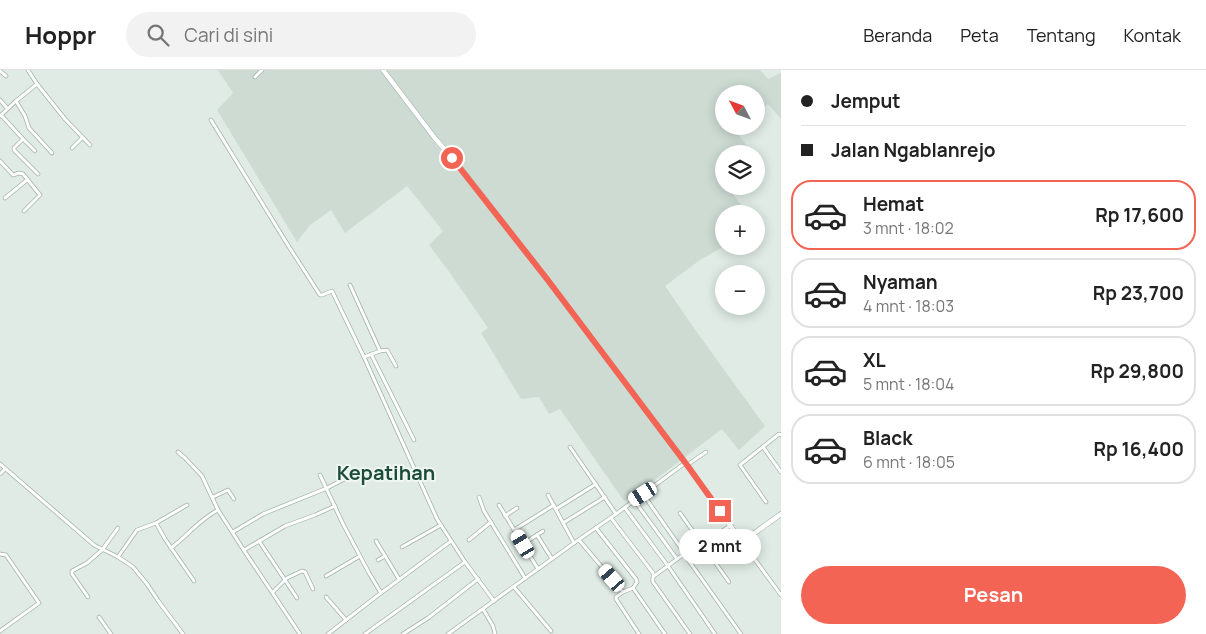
<!DOCTYPE html>
<html lang="id">
<head>
<meta charset="utf-8">
<style>
	:root { --surface:#fff; --page:#f2f2f2; --text:#222; --muted:#767676; --line:#e0e0e0; --accent:#f46454 }
	body { margin:0; font-family:Manrope,sans-serif; background:var(--page); color:var(--text); height:100vh; display:flex; flex-direction:column; font-size:19px; white-space:nowrap }
	* { box-sizing:border-box; margin:0 }
	p { font-size:16px; color:var(--muted) }
	.icon { flex:none; width:28px; height:28px; fill:none; stroke:currentColor; stroke-width:2; stroke-linecap:round; stroke-linejoin:round }
	.map { position:relative; flex:1; overflow:hidden }
	.details { display:flex; flex-direction:column; background:var(--surface); width:425px }
	.details>* { flex:none }
	.top-card { display:grid; align-content:center; height:110px; padding:0 20px; background:var(--surface) }
	.needle { width:32px; rotate:311deg }
	.controls { position:absolute; left:715px; top:15px; display:grid; gap:10px }
	.controls a { display:grid; place-items:center; width:50px; height:50px; border-radius:50%; background:var(--surface); box-shadow:0 2px 12px #0003; font-size:25px }
	.end { position:absolute; width:22px; height:22px; margin:-11px; border:6px solid #f46454; background:#fff; box-shadow:0 0 0 2px #fff }
	.from { border-radius:50% }
	.bubble { position:absolute; height:35px; border-radius:18px; background:var(--surface); box-shadow:0 2px 12px #0003; font-size:16px; font-weight:700; line-height:35px; text-align:center }
	.car { position:absolute; width:15px; height:30px; margin:-15px -8px; border-radius:6px; box-shadow:0 0 4px 1px #0007; background:linear-gradient(#fff 24%,#345 0 40%,#fff 0 76%,#345 0 86%,#fff 0) }
	.top-card b { display:flex; align-items:center; gap:18px; height:48px; font-size:19px }
	.top-card b+b { border-top:1px solid var(--line) }
	.top-card i { width:12px; height:12px; background:var(--text) }
	ul { padding:0; list-style:none }
	li { display:flex; align-items:center; gap:15px; height:70px; margin:0 10px 8px; padding:0 10px; border:2px solid var(--line); border-radius:20px }
	li div { flex:1 }
	li b { display:block; font-size:19px }
	li em { font-style:normal; font-weight:700 }
	li.on { border-color:var(--accent) }
	li>.icon { width:45px; height:45px; stroke-width:1.5 }
	.primary-button { display:flex; gap:10px; margin-top:auto; padding:10px 20px }
	.primary-button a { flex:1; height:58px; border-radius:30px; background:var(--accent); color:#fff; font-size:20px; font-weight:700; line-height:58px; text-align:center }
	header { display:flex; align-items:center; gap:30px; box-sizing:border-box; height:70px; padding:0 25px; background:var(--surface); border-bottom:1px solid var(--line) }
	header strong { font-size:24px }
	nav { display:flex; gap:28px; margin-inline-start:auto; font-size:18px }
	.search { width:350px; height:45px; background:var(--page); display:flex; align-items:center; gap:12px; box-sizing:border-box; padding:0 18px; border-radius:28px; color:var(--muted); font-size:19px }
	main { display:flex; flex:1; min-height:0 }
	.map>svg:first-child { display:block }
	.built { fill:#cddbd3 }
	.lines { fill:none; stroke-linecap:round; stroke-linejoin:round }
	.minor-casing { stroke:#a2b3aa; stroke-width:4.5 }
	.tertiary-casing { stroke:#a2b3aa; stroke-width:5.5 }
	.minor { stroke:#fff; stroke-width:3 }
	.tertiary { stroke:#fff; stroke-width:4.5 }
	.route { stroke:#f46454; stroke-width:6 }
	.labels { text-anchor:middle; dominant-baseline:central; stroke-width:4; stroke-linejoin:round; paint-order:stroke }
	.quarter-label { font-size:20px; font-weight:bold; fill:#1c4d3a; stroke:#f0f7f2 }
</style>
</head>
<body>
<header>
<strong>Hoppr</strong>
<div class="search"><svg class="icon" aria-label="search" viewBox="0 0 24 24"><circle cx="10" cy="10" r="6"/><path d="M15 15l6 6"/></svg>Cari di sini</div>
<nav><a>Beranda</a><a>Peta</a><a>Tentang</a><a>Kontak</a></nav>
</header>
<main>
<div class="map">
<svg width="781" height="564" viewBox="0 0 781 564">
	<rect width="100%" height="100%" fill="#dfebe4"/>
	<polygon class="built" points="218,0 760,0 768,9 781,3 781,49 768,34 756,46 756,24 724,24 724,56 747,56 738,64 753,84 724,84 724,116 740,116 732,123 748,144 724,144 724,176 700,190 665,216 701,268 765,356 739,380 722,359 635,425 624,431 560,339 549,344 539,327 521,329 481,263 488,258 450,203 429,175 443,161 407,116 345,163 331,140 310,155 297,172 217,40 233,23"/>
	<g class="lines">
		<defs>
			<g id="minor">
				<polyline points="28,0 37,14"/>
				<polyline points="0,1 6,6"/>
				<polyline points="255,7 262,0"/>
				<polyline points="0,30 7,38"/>
				<polyline points="16,31 25,46 29,58 52,83"/>
				<polyline points="1,45 23,69 14,78 14,80 38,104"/>
				<polyline points="0,46 16,31 37,14 65,49 90,75"/>
				<polyline points="211,50 286,172 320,225 322,225 332,221 364,287"/>
				<polyline points="23,69 35,81"/>
				<polyline points="72,78 82,68"/>
				<polyline points="0,91 13,105 19,103 23,104 40,125 24,141"/>
				<polyline points="5,128 27,110"/>
				<polyline points="350,215 380,281 364,287 437,449 465,492 494,531"/>
				<polyline points="380,281 387,280 396,296"/>
				<polyline points="371,284 414,370"/>
				<polyline points="570,377 616,444"/>
				<polyline points="763,377 781,402"/>
				<polyline points="178,382 185,388 202,406 218,440 245,482 300,564"/>
				<polyline points="0,394 94,475 118,487 133,497 147,514 159,532 183,564"/>
				<polyline points="687,395 706,382"/>
				<polyline points="0,404 5,399"/>
				<polyline points="320,405 343,454 369,503 381,523"/>
				<polyline points="643,424 685,484"/>
				<polyline points="548,425 574,473"/>
				<polyline points="213,427 228,420 234,429"/>
				<polyline points="479,427 484,441 525,508"/>
				<polyline points="634,430 677,489"/>
				<polyline points="766,432 740,395 779,364 781,365"/>
				<polyline points="499,435 538,499"/>
				<polyline points="625,438 668,496 715,564"/>
				<polyline points="556,439 596,414"/>
				<polyline points="680,443 702,474 684,484"/>
				<polyline points="505,446 517,438"/>
				<path d="M611,448L653,503C654,506 652,509 653,512L690,564"/>
				<polyline points="156,453 165,469 194,511"/>
				<polyline points="563,453 605,427"/>
				<polyline points="596,458 636,509 637,512 633,518 665,564"/>
				<polyline points="514,460 554,435"/>
				<polyline points="233,462 263,444 327,418 356,403"/>
				<polyline points="537,465 552,489"/>
				<polyline points="469,470 491,452"/>
				<polyline points="579,470 623,522 616,527 616,529 639,564"/>
				<polyline points="259,471 297,528"/>
				<polyline points="376,471 399,509"/>
				<polyline points="742,472 781,525"/>
				<polyline points="523,474 543,461"/>
				<polyline points="402,477 441,455"/>
				<path d="M171,478C187,466 200,449 218,440"/>
				<polyline points="244,480 285,456 315,445 335,436"/>
				<polyline points="0,484 6,485 39,533 0,561"/>
				<polyline points="118,487 137,460 156,453 187,435"/>
				<polyline points="378,490 385,486"/>
				<polyline points="326,506 360,486"/>
				<polyline points="654,506 684,484 741,564"/>
				<polyline points="729,512 702,474 730,456"/>
				<polyline points="514,517 551,561"/>
				<polyline points="273,522 287,508 302,501 305,502 313,519"/>
				<polyline points="623,522 633,518"/>
				<polyline points="88,527 72,504 72,501 87,493 102,480 118,458"/>
				<polyline points="326,527 346,550"/>
				<polyline points="483,539 493,556 495,564"/>
				<polyline points="99,547 111,564"/>
				<polyline points="328,564 377,526 451,471"/>
				<polyline points="365,564 465,492"/>
				<polyline points="403,564 428,548 478,509"/>
				<polyline points="448,564 574,473 616,444 685,393"/>
			</g>
			<polyline id="tertiary" points="383,0 434,67 462,100 547,209 687,395 742,472 781,444"/>
		</defs>
		<use href="#minor" class="minor-casing"/>
		<use href="#tertiary" class="tertiary-casing"/>
		<use href="#minor" class="minor"/>
		<use href="#tertiary" class="tertiary"/>
	</g>
	<g class="lines">
		<polyline class="route" points="452,88 547,209 687,395 720,441"/>
	</g>
	<g class="labels">
		<g class="quarter-label">
			<text x="386" y="402">Kepatihan</text>
		</g>
	</g>
</svg>
<div class="controls">
<a><svg class="needle" viewBox="-14 -14 28 28"><path d="M0-13l5 13h-10z" fill="#e53935"/><path d="M0 13l5-13h-10z" fill="#767676"/></svg></a>
<a><svg class="icon" aria-label="layers" viewBox="0 0 24 24"><path d="M12 4l9 5-9 5-9-5zM3 14l9 5 9-5"/></svg></a>
<a>+</a>
<a>−</a>
</div>
<i class="end from" style="left:452px;top:88px"></i>
<i class="end" style="left:720px;top:441px"></i>
<div class="bubble" style="left:679px;top:459px;width:82px">2 mnt</div>
<i class="car" style="left:643px;top:424px;rotate:238deg"></i>
<i class="car" style="left:523px;top:474px;rotate:329deg"></i>
<i class="car" style="left:612px;top:508px;rotate:319deg"></i>
</div>
<section class="details">
<div class="top-card">
<b><i class="from"></i>Jemput</b>
<b><i></i>Jalan Ngablanrejo</b>
</div>
<ul>
<li class="on"><svg class="icon" aria-label="car" viewBox="0 0 24 24"><path d="M5 17H2v-5l4-1 3-4h7l3 4 3 1v5h-3M9 17h6M6 11h13"/><circle cx="7" cy="17" r="2"/><circle cx="17" cy="17" r="2"/></svg><div><b>Hemat</b><p>3 mnt · 18:02</p></div><em>Rp 17,600</em></li>
<li><svg class="icon" aria-label="car" viewBox="0 0 24 24"><path d="M5 17H2v-5l4-1 3-4h7l3 4 3 1v5h-3M9 17h6M6 11h13"/><circle cx="7" cy="17" r="2"/><circle cx="17" cy="17" r="2"/></svg><div><b>Nyaman</b><p>4 mnt · 18:03</p></div><em>Rp 23,700</em></li>
<li><svg class="icon" aria-label="car" viewBox="0 0 24 24"><path d="M5 17H2v-5l4-1 3-4h7l3 4 3 1v5h-3M9 17h6M6 11h13"/><circle cx="7" cy="17" r="2"/><circle cx="17" cy="17" r="2"/></svg><div><b>XL</b><p>5 mnt · 18:04</p></div><em>Rp 29,800</em></li>
<li><svg class="icon" aria-label="car" viewBox="0 0 24 24"><path d="M5 17H2v-5l4-1 3-4h7l3 4 3 1v5h-3M9 17h6M6 11h13"/><circle cx="7" cy="17" r="2"/><circle cx="17" cy="17" r="2"/></svg><div><b>Black</b><p>6 mnt · 18:05</p></div><em>Rp 16,400</em></li>
</ul>
<div class="primary-button"><a>Pesan</a></div>
</section>
</main>
</body>
</html>
